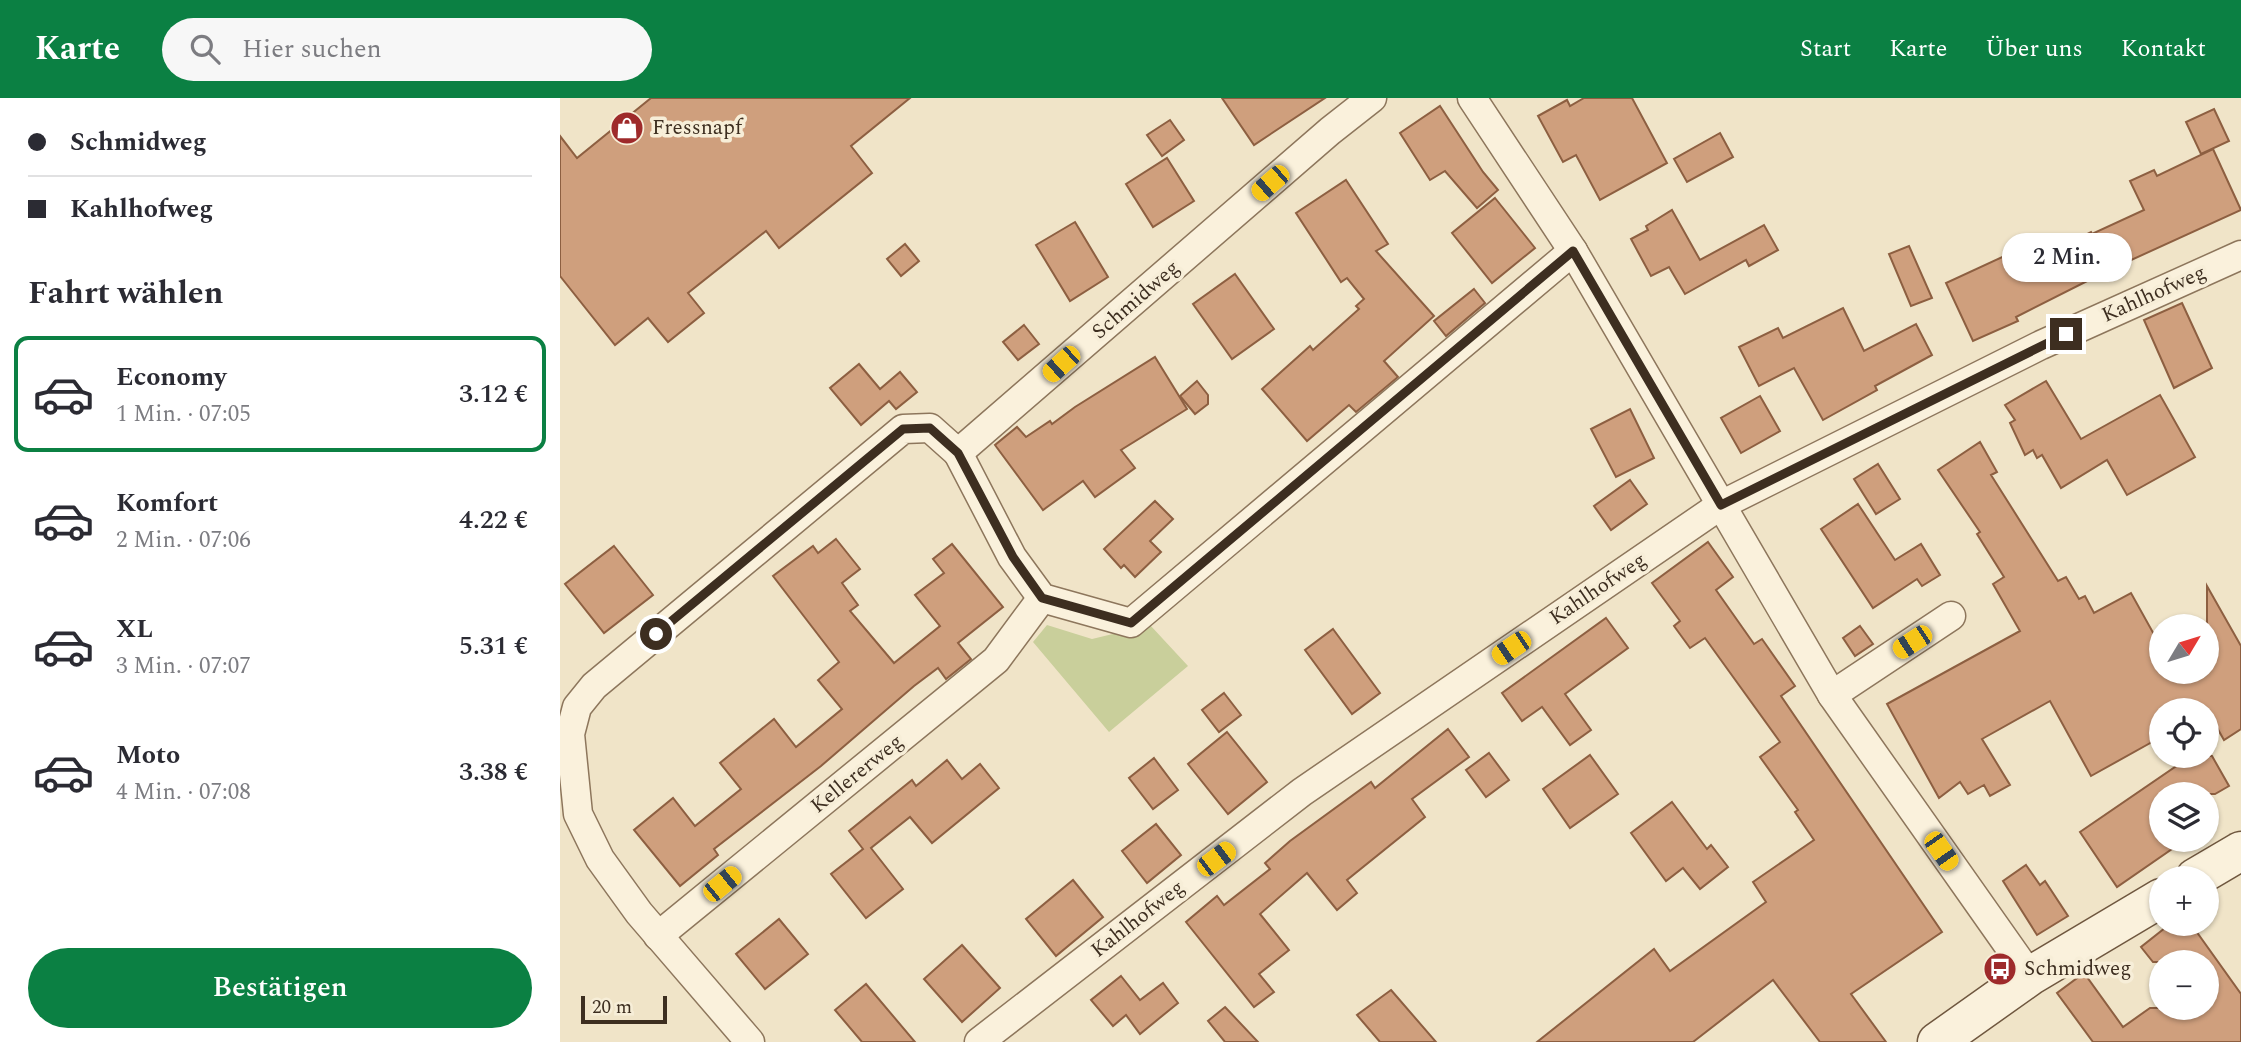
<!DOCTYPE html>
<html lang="de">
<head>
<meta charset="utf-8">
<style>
	:root { --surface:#fff; --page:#f7f7f7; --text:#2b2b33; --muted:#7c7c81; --line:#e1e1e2; --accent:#0b8043 }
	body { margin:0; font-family:Spectral,serif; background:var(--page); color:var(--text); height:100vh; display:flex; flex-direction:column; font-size:26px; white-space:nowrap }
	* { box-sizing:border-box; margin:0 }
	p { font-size:23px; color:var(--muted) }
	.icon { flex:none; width:38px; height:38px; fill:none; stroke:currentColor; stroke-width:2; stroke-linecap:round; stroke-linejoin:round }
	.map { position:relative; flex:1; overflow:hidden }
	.side { display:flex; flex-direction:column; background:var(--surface); width:560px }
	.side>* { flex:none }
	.top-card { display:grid; align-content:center; height:154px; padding:0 28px; background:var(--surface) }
	.needle { width:46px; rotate:52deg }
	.tools { position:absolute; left:1589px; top:516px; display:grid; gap:14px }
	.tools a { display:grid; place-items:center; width:70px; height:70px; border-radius:50%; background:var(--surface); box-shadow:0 2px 5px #0004; font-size:35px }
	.scale { position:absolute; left:21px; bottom:18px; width:86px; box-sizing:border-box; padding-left:7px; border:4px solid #3d2e20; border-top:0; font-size:19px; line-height:24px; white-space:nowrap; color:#3d2e20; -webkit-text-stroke:5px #f7eed8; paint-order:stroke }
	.end { position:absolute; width:32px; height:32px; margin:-16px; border:9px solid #3d2e20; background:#fff; box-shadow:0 0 0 4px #fff }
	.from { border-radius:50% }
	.bubble { position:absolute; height:49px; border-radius:24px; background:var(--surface); box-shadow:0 2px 5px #0004; font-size:23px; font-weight:600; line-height:49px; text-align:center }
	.car { position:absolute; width:21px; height:42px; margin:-21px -10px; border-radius:9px; box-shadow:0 0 5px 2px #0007; background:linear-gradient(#f5c518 24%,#345 0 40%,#f5c518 0 76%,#345 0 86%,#f5c518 0) }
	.top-card b { display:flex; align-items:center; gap:24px; height:66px; font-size:26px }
	.top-card b+b { border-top:2px solid var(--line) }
	.top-card i { width:18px; height:18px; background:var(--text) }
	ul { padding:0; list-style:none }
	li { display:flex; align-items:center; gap:21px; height:116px; margin:0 14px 10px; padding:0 14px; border:4px solid transparent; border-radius:14px }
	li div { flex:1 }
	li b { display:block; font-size:26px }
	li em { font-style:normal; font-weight:600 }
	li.on { border-color:var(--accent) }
	li>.icon { width:63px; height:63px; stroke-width:1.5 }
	h2 { padding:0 28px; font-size:32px; line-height:84px }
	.cta { display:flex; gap:14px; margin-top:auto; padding:14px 28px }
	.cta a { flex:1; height:80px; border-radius:42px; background:var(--accent); color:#fff; font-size:28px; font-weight:600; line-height:80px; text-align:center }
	header { display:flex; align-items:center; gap:42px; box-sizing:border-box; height:98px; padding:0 35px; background:var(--accent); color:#fff }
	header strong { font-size:33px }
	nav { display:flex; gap:38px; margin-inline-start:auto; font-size:24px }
	.search { width:490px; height:63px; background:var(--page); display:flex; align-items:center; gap:18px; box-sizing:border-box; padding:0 24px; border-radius:38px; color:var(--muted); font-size:26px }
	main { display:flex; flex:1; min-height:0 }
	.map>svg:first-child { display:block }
	.green { fill:#c9cf9b }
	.building { fill:#cf9f7d; stroke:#8d5f41; stroke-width:2 }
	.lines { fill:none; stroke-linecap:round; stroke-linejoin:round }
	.minor-casing { stroke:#8d765c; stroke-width:31 }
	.secondary-casing { stroke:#6f573f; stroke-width:41 }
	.minor { stroke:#faf1dc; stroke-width:28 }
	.secondary { stroke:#faf1dc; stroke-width:38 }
	.route { stroke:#3d2e20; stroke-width:9 }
	.labels { text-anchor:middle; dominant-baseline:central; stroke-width:7; stroke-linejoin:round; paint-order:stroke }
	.poi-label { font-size:21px; fill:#3d2e20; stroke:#f7eed8; text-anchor:start }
	.street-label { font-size:21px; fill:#3d2e20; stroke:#f7eed8 }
</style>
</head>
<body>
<header>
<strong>Karte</strong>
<div class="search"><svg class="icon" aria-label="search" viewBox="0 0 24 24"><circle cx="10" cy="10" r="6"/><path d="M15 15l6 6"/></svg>Hier suchen</div>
<nav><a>Start</a><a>Karte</a><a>Über uns</a><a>Kontakt</a></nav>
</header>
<main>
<section class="side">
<div class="top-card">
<b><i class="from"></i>Schmidweg</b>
<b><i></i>Kahlhofweg</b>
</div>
<h2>Fahrt wählen</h2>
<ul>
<li class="on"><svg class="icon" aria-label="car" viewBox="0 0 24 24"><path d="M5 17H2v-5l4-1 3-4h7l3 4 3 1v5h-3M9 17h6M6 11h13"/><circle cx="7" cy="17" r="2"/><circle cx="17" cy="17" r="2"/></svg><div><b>Economy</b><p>1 Min. · 07:05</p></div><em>3.12 €</em></li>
<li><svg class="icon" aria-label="car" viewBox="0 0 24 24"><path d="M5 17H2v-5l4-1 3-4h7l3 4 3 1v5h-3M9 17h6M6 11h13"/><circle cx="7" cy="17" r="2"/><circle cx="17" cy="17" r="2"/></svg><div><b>Komfort</b><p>2 Min. · 07:06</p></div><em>4.22 €</em></li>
<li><svg class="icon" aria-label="car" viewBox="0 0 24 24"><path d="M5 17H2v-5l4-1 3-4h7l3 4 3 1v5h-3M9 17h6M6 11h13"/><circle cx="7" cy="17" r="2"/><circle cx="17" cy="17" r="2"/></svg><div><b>XL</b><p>3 Min. · 07:07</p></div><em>5.31 €</em></li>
<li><svg class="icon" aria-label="car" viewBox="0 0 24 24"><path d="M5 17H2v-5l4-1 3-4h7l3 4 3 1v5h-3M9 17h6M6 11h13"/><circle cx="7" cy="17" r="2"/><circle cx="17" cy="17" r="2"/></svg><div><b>Moto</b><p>4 Min. · 07:08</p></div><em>3.38 €</em></li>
</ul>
<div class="cta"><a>Bestätigen</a></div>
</section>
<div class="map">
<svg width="1681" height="944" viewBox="0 0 1681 944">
	<rect width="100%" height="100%" fill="#f0e4c8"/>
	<polygon class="green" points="487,527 532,541 590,527 628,568 549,634 473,544"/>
	<g class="building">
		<polygon points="91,0 350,0 291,48 312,75 219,150 206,133 128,195 144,215 108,244 88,220 55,247 0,178 0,38 17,60"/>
		<polygon points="662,0 765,0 694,47"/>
		<polygon points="1024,0 1072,0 1107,65 1040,102 1016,57 1003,64 978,18 1007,2 1010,8"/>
		<polygon points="880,8 923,74 938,92 917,110 885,73 870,82 840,35"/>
		<polygon points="1654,11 1669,43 1641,56 1626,24"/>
		<polygon points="610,22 624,42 602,58 587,37"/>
		<polygon points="1160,35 1173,59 1127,84 1114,61"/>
		<polygon points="1653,51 1681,112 1547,173 1456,219 1458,223 1413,243 1386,185 1451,155 1458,171 1531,134 1532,136 1584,112 1570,83 1594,72 1597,78"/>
		<polygon points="607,60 634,103 593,129 566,86"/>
		<polygon points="786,82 828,146 816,153 874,218 824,263 838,279 796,314 789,307 747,343 702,291 750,248 753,252 799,211 796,208 804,201 787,180 781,184 736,115"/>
		<polygon points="935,100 975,150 932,185 892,135"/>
		<polygon points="1112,112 1140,162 1204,127 1218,152 1189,168 1186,162 1125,196 1109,169 1091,178 1071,141 1088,132 1086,128"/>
		<polygon points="515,124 548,179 510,203 476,147"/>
		<polygon points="345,146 359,163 341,178 327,161"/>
		<polygon points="1349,148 1372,200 1351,208 1329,156"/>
		<polygon points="675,176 714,231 672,261 633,206"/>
		<polygon points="914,191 925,205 886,238 874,223"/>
		<polygon points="1622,205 1652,270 1614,290 1584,222"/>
		<polygon points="1283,210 1304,253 1356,226 1372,257 1315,288 1317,292 1263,322 1234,270 1199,288 1179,249 1218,230 1223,240"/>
		<polygon points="464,227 479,246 458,262 443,244"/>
		<polygon points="595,259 627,311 561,352 575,370 535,399 523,383 483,412 435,347 457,329 466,339 490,323 492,326 515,309"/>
		<polygon points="299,266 320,291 340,274 357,294 336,311 329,303 301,327 270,290"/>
		<polygon points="637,283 648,297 648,306 635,316 620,298"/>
		<polygon points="1486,283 1521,341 1600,297 1635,359 1567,397 1547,362 1501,390 1482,357 1477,360 1473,352 1465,357 1450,325 1455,322 1445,307"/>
		<polygon points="1200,298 1220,333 1181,355 1161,320"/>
		<polygon points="1070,311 1094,360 1056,379 1031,331"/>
		<polygon points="1420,344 1437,374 1431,377 1498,483 1506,479 1519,501 1525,498 1534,515 1571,495 1601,549 1601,574 1647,574 1647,488 1681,548 1681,631 1664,642 1647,612 1601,612 1601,639 1531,678 1490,603 1422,641 1450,687 1430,698 1424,687 1408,696 1400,684 1379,700 1327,606 1460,533 1433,486 1444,479 1417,436 1420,434 1378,372"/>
		<polygon points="1318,366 1340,401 1316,416 1294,381"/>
		<polygon points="1070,382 1087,406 1051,432 1034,408"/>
		<polygon points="595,403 613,421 590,443 601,454 575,479 564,467 561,470 544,451"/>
		<polygon points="1298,406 1335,462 1361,446 1380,477 1362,488 1357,481 1313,510 1261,431"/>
		<polygon points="276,441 300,471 282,485 298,507 290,513 334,565 380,528 355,497 384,475 373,461 392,446 443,509 398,545 411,561 386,581 378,570 354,588 261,668 154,751 158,757 120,788 74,732 113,700 135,728 181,691 160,665 214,621 236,649 282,611 258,582 279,564 213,478 253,448 258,455"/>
		<polygon points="1148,444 1173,479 1156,492 1194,546 1202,541 1235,588 1221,598 1382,834 1291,896 1326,944 1260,944 1213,882 1133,944 977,944 1094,851 1110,873 1206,804 1193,784 1254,742 1235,714 1238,712 1200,659 1220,644 1145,540 1130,550 1114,528 1120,523 1092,485"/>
		<polygon points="54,448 93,497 44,535 5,486"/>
		<polygon points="1046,520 1068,550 1005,596 1031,632 1010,647 982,609 962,623 942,595"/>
		<polygon points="1300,528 1313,546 1295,558 1283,540"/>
		<polygon points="773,531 820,595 792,616 745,552"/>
		<polygon points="664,595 681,617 659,634 642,612"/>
		<polygon points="888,631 909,659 852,701 865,719 787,782 797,795 777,812 747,775 700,816 729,852 699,876 714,894 694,909 626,824 657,798 664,807 710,771 705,765 730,743 811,684 815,690"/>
		<polygon points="667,634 707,684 668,716 628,666"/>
		<polygon points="929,655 949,682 926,699 906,672"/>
		<polygon points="1030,657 1058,696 1010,730 983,691"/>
		<polygon points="1631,658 1652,658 1669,688 1655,696 1601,696 1601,742 1625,742 1557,789 1520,734"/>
		<polygon points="594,660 618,692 593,711 569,680"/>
		<polygon points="387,662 402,681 420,666 439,690 372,745 350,719 311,750 343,791 306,820 271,776 303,751 289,733 352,682 356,688"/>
		<polygon points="1112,704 1147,751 1151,747 1168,769 1140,791 1123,770 1106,783 1071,735"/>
		<polygon points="596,726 621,757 587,785 562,753"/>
		<polygon points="1466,767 1480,787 1485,783 1508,818 1477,837 1443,783"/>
		<polygon points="513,782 543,819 496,858 466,821"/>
		<polygon points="219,821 248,856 205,891 176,856"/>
		<polygon points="1610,826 1631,826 1681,896 1681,944 1533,944 1497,895 1524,875 1563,929 1590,910 1647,910 1647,864 1593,864 1581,849"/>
		<polygon points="402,847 440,890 402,924 364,881"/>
		<polygon points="561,878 580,902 603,885 618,905 580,936 566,917 553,928 531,902"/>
		<polygon points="306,886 355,944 302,944 275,912"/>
		<polygon points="831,892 876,944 820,944 797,917"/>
		<polygon points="665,909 698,944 665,944 648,923"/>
	</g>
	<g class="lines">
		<defs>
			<g id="minor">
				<polyline points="912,0 1013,153 1272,597 1470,878"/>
				<polyline points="398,355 452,459 482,500 571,525 1013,153"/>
				<polyline points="1272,597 1391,518"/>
				<polyline points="98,838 436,562 482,500"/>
				<polyline points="190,944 79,815 40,761 18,716 10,636 17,609 34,588 343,331 370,330 398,355 770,33 812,0"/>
				<polyline points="419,944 742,694 1161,407 1481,247 1681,157"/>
			</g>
			<g id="secondary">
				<polyline points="1635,780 1681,753"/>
				<polyline points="1377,944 1470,878 1601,800"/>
			</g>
		</defs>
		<use href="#minor" class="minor-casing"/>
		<use href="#secondary" class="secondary-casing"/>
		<use href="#minor" class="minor"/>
		<use href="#secondary" class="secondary"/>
	</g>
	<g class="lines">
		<polyline class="route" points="96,536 343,331 370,330 398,355 453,459 482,500 571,525 1013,153 1161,407 1506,236"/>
	</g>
	<defs>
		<symbol id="shop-disc" viewBox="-11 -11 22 22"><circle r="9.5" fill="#9e2a2b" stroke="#f7eed8"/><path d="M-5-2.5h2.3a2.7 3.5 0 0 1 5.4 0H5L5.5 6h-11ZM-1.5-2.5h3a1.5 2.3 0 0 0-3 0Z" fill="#fff"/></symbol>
		<symbol id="bus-disc" viewBox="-11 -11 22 22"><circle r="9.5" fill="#9e2a2b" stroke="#f7eed8"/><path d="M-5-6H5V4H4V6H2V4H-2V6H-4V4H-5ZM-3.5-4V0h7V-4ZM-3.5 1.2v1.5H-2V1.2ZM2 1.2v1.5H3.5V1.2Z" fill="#fff"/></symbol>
	</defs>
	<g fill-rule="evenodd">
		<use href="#shop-disc" x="48" y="11" width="38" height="38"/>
		<use href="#bus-disc" x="1421" y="852" width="38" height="38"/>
	</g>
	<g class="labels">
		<g class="poi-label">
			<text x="92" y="30">Fressnapf</text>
			<text x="1464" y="871">Schmidweg</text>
		</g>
		<g class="street-label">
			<text transform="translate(1594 196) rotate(-24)">Kahlhofweg</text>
			<text transform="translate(576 202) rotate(-41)">Schmidweg</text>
			<text transform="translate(1038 491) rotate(-34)">Kahlhofweg</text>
			<text transform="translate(297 676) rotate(-39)">Kellererweg</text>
			<text transform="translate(578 821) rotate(-38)">Kahlhofweg</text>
		</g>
	</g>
</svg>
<div class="tools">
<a><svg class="needle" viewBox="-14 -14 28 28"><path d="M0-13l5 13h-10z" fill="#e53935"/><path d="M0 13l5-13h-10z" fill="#7c7c81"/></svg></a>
<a><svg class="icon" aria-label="locate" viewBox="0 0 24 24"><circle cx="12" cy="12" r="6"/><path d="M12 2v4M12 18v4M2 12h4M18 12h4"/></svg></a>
<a><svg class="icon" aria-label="layers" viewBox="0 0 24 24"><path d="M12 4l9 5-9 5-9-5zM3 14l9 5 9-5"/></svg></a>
<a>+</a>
<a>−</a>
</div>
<div class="scale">20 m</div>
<i class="end from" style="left:96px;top:536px"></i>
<i class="end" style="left:1506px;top:236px"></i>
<div class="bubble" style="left:1442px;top:135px;width:130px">2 Min.</div>
<i class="car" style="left:710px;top:85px;rotate:229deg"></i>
<i class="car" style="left:501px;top:266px;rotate:228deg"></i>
<i class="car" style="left:1352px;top:544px;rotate:237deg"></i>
<i class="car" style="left:951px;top:550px;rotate:236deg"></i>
<i class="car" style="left:1381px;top:753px;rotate:145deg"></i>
<i class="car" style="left:656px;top:761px;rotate:53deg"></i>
<i class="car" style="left:162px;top:786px;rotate:51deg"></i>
</div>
</main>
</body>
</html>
